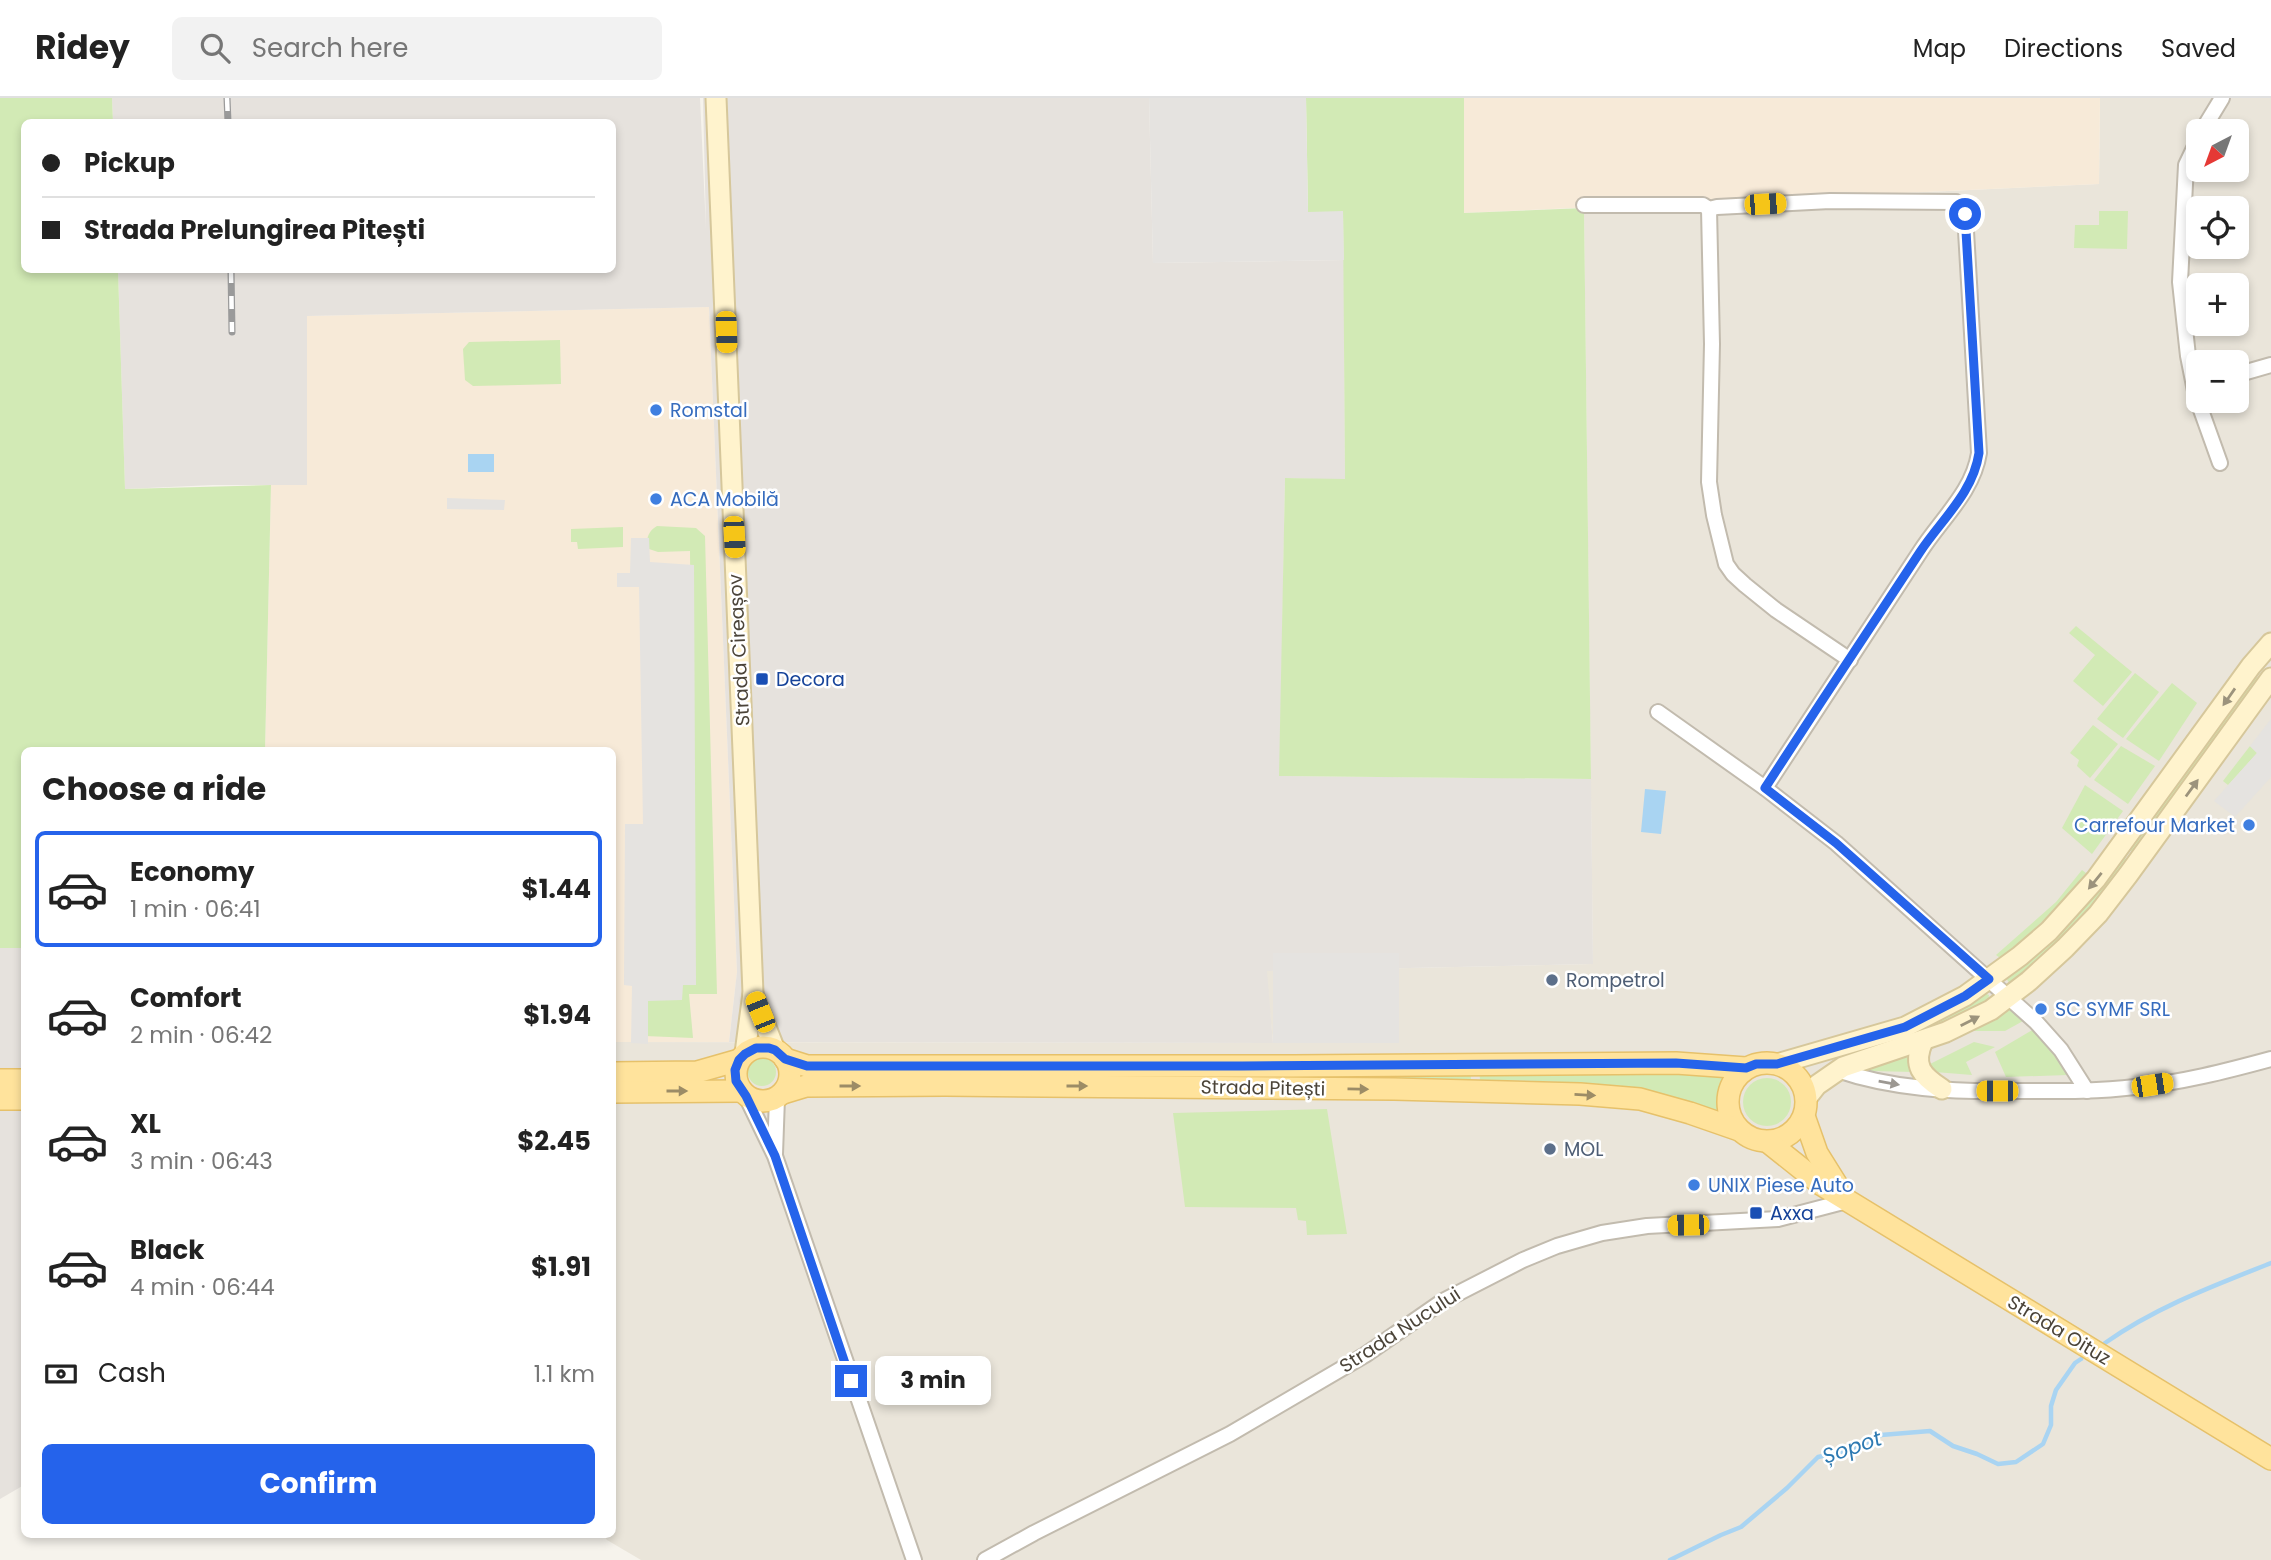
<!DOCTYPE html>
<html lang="en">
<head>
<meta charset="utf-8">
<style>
	:root { --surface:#fff; --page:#f2f2f2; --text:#222; --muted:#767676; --line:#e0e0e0; --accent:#2563eb }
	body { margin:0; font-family:Poppins,sans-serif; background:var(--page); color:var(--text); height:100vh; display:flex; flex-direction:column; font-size:26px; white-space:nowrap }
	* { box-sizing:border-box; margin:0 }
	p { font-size:23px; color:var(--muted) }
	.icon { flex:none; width:38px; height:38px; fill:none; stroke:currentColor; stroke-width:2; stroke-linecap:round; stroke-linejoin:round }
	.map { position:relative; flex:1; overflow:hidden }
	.side { position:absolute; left:21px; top:649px; width:595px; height:791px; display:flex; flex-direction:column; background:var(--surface); border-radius:10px; box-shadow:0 4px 10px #0003 }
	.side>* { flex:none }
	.hud { position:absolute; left:21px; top:21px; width:595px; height:154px; border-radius:10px; box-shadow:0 4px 10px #0003; display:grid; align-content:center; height:154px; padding:0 21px; background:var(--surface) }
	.needle { width:46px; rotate:221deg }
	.tools { position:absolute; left:2186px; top:21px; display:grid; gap:14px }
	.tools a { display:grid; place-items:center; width:63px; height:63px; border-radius:10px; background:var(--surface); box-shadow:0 4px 10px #0003; font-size:35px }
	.end { position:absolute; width:32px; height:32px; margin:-16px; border:9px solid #2563eb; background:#fff; box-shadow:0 0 0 4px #fff }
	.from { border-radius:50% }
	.bubble { position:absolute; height:49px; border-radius:10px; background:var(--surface); box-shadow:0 4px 10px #0003; font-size:23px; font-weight:700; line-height:49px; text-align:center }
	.car { position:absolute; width:21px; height:42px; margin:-21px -10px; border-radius:9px; box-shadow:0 0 5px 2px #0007; background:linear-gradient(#f5c518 24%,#345 0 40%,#f5c518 0 76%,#345 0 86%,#f5c518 0) }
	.hud b { display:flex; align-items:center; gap:24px; height:66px; font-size:26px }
	.hud b+b { border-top:2px solid var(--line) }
	.hud i { width:18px; height:18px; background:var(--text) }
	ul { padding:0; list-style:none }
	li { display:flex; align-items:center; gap:21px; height:116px; margin:0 14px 10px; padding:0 7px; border:4px solid transparent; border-radius:10px }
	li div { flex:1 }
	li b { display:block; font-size:26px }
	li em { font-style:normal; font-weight:700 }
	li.selected { border-color:var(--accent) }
	li>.icon { width:63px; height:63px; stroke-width:1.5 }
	h2 { padding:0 21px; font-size:32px; line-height:84px }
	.pay { display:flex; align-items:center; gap:18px; height:77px; padding:0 21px; font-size:26px }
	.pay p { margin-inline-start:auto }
	.primary-button { display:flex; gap:14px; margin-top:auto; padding:14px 21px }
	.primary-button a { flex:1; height:80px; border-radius:10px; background:var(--accent); color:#fff; font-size:28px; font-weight:700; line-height:80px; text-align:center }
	header { display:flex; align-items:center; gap:42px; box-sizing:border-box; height:98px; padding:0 35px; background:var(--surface); border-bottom:2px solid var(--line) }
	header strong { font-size:33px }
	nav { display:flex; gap:38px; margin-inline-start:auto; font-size:24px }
	.search { width:490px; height:63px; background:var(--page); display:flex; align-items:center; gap:18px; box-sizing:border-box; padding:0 24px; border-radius:10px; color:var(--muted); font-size:26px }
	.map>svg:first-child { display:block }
	.residential { fill:#eae5da; fill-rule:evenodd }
	.commercial { fill:#f7ead8 }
	.industrial { fill:#e6e2dd }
	.green { fill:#d2eab5 }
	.parking { fill:#e5e3e0 }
	.water { fill:#a9d4f2 }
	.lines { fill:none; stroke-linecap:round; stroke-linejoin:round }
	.stream { stroke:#a9d4f2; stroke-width:4.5 }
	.street-casing { stroke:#c2bbae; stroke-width:18 }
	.secondary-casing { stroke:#d6c79b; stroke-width:23 }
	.primary-casing { stroke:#e6c16a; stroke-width:24 }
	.street { stroke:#fff; stroke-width:14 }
	.secondary { stroke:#fff3cd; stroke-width:19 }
	.primary { stroke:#ffe39c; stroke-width:21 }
	.rail-casing { stroke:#9a9a9a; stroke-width:7 }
	.rail { stroke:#fff; stroke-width:4.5; stroke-dasharray:13; stroke-linecap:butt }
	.oneway { fill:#9c937c }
	.oneway2 { fill:#9c9892 }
	.oneway3 { fill:#9c8c66 }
	.route { stroke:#2563eb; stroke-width:9 }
	.shop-dot { fill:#3f7fe0; stroke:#fff; stroke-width:2.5 }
	.transit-dot { fill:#1a4fb4; stroke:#fff; stroke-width:2.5 }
	.service-dot { fill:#5c6f8a; stroke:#fff; stroke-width:2.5 }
	.labels { text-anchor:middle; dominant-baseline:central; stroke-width:5; stroke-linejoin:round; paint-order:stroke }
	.shop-label { font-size:19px; fill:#366cbe; stroke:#fff; text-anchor:start }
	.street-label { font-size:19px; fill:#4b4439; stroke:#fff }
	.transit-label { font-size:19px; fill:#164399; stroke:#fff; text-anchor:start }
	.service-label { font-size:19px; fill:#4e5e75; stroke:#fff; text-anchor:start }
	.water-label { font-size:21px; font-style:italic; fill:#2e7ab2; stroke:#fff }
</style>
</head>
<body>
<header>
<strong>Ridey</strong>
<div class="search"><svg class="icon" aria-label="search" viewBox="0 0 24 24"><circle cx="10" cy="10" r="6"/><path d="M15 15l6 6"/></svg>Search here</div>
<nav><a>Map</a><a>Directions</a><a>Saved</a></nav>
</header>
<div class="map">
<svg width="2271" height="1462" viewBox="0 0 2271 1462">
	<rect width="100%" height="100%" fill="#f6f3ec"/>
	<path class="residential" d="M2100,0H2271V1462H641L607,1442L603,1437H612L613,944L1273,945L1266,873L1593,866L1584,110L2099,86ZM2198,33H2236V72H2198ZM2198,110H2236V149H2198ZM2198,187H2236V226H2198ZM2198,264H2236V303H2198Z"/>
	<g class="commercial">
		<polygon points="1464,0 2100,0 2099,86 1463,115"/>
		<polygon points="709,209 737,874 729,944 613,944 612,653 265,653 271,387 307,386 307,218"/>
	</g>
	<g class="industrial">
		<polygon points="112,0 700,0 706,131 703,0 1149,0 1153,165 1344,162 1345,382 1285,380 1280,678 1591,681 1593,866 1267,873 1273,945 729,944 737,874 709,209 307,218 307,387 213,387 125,391 118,172 612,172 612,24 113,24"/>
		<polygon points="0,850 24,850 24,1387 0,1401"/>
	</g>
	<g class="green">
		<polygon points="0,0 112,0 113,24 24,24 24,172 118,172 125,391 271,387 265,653 24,653 24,850 0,850"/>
		<polygon points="1306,0 1464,0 1464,115 1584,110 1591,681 1279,678 1285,380 1345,381 1343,114 1308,114"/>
		<polygon points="2099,113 2128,113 2127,151 2074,150 2075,127 2099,127"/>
		<polygon points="560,242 561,286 473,288 465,282 463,251 469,244"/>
		<path d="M657,428L696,430L705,438L717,896H689L693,940L645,938V898L679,883L693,881L690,453L658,454L649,451C645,442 648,433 657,428Z"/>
		<polygon points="623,429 623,449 578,451 577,444 571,444 571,431"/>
		<polygon points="2076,528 2132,574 2103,608 2073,583 2095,557 2069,535"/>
		<polygon points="2135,575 2159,594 2123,640 2097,621"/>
		<polygon points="2254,578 2260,582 2134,755 2127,749"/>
		<polygon points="2172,585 2197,605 2159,663 2126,641"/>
		<polygon points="2093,627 2118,646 2090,680 2077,668 2079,662 2070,655"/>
		<polygon points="2121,648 2155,668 2128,706 2094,682"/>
		<polygon points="2250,648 2257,655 2228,687 2223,683"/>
		<polygon points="2085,687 2123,713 2092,756 2062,730"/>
		<polygon points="2121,758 2130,763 2088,816 2036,867 2010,886 2006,880 2030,861"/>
		<path d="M2082,772L2086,775C2060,806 2033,836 2000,860L1996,857L2056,804Z"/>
		<polygon points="1982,894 1989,897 1988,904 1958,920 1863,951"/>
		<polygon points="2007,908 2023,919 2023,923 2005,933 1967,933"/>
		<polygon points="2034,931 2071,972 2068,977 2006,979 1995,954"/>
		<polygon points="1974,944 1995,949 1966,964 1972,977 1935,974 1930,966"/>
		<polygon points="1912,956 1915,974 1870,973 1868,971 1869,968"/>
		<circle cx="762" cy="974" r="14"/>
		<polygon points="1470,969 1471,981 1170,981 1167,972"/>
		<path d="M1479,970L1729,974L1720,986L1718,1015C1644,983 1559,983 1480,982Z"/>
		<circle cx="1767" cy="1004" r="24"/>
		<polygon points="1327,1011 1347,1136 1307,1137 1306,1123 1298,1122 1296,1110 1185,1109 1173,1015"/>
	</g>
	<g class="parking">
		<polygon points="1149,0 1306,0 1308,114 1343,113 1344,162 1153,165"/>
		<polygon points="447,400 505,402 504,412 447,411"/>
		<polygon points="631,440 649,440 650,464 694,467 696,887 683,887 682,902 648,903 648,946 631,945 632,888 624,887 625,726 643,726 639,489 617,489 617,475 630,475"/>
		<polygon points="2271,621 2271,679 2235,719 2214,703 2257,655 2250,648"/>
		<rect x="1273" y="855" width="126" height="90"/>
	</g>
	<g class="water">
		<rect x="468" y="356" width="26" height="18"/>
		<polygon points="1645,691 1666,693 1661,736 1641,734"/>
	</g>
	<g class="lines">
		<g class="stream">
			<path d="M2105,1245C2156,1209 2213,1188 2271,1165"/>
			<polyline points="1670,1462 1721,1437 1741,1429 1787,1390 1818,1359 1855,1351 1881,1337 1930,1333 1953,1348 1977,1356 1998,1366 2016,1364 2043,1346 2051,1327 2051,1308 2056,1292 2075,1265 2081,1261"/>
		</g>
		<defs>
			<g id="street">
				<polyline points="2202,33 2222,0"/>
				<polyline points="2198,42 2186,67 2180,184 2188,258 2196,298 2220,365"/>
				<path d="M1584,107H1703L1709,111L1717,109L1830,103L1956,104L1963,108L1965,116L1979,355C1973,394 1941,421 1920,454C1869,533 1816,611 1765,690"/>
				<polyline points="1709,111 1712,246 1709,384 1714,417 1726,466 1733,476 1745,487 1776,512 1850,562"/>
				<polyline points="2236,277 2271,267"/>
				<polyline points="1658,614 1765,690 1836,745 2036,924 2061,952 2087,993"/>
				<path d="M1837,972C1892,991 1953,994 2012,993C2053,993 2094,994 2135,989C2180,985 2227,973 2271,961"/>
				<polyline points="746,998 775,1058 914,1462"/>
				<polyline points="775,1056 777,1000"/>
				<polyline points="985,1462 1034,1435 1230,1336 1365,1257 1443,1203 1523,1162 1557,1148 1602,1135 1647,1128 1778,1121 1847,1103"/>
			</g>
			<g id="secondary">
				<polyline points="716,0 753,895 745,955"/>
				<polyline points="753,896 775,952"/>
				<path d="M1923,943C1912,968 1922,978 1942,991"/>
				<polyline points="1777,966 1905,929 1965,898 2020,858 2049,833 2096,781 2251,568 2271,545"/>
				<polyline points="1806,1001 1817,987 1843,969 1946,934 1991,912 2029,883 2065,850 2098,816 2128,777 2271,580"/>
			</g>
			<g id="primary">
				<circle cx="763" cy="976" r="27"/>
				<polyline points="785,961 807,968 1293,968 1676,965 1746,970"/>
				<circle cx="1767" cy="1004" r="39"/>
				<polyline points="612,975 697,974 739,962"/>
				<polyline points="0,982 24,982"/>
				<polyline points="612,994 741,993"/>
				<polyline points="783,995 806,988 945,987 1394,991 1580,996 1640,1001 1690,1015 1739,1032"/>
				<polyline points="0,1001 24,1001"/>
				<polyline points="1804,1018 1817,1055 1842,1095"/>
				<polyline points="1768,1044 1822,1087 2271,1361"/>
			</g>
		</defs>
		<use href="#street" class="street-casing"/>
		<use href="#secondary" class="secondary-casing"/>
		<use href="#primary" class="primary-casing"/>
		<use href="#street" class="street"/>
		<use href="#secondary" class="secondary"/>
		<use href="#primary" class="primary"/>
		<defs>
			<g id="rail">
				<polyline points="227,0 228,24"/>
				<polyline points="231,172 232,234"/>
			</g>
		</defs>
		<use href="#rail" class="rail-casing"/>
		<use href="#rail" class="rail"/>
	</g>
	<defs><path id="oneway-solid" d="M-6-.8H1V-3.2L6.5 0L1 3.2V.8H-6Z" transform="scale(1.75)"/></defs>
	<g class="oneway">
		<use href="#oneway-solid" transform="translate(2229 599) rotate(125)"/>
		<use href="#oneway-solid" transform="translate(2192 690) rotate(-54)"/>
		<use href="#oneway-solid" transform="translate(2095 783) rotate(129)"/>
		<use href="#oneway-solid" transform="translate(1970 923) rotate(-27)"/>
	</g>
	<use class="oneway2" href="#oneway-solid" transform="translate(1889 985) rotate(10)"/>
	<g class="oneway3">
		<use href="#oneway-solid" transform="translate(850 988)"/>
		<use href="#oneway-solid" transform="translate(1077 988)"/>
		<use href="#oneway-solid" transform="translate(1358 991) rotate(1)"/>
		<use href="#oneway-solid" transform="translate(677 993)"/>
		<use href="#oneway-solid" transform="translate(1585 997) rotate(3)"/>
	</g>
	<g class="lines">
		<path class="route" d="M851,1283L775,1058L746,998L736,983L735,972L739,962L745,956L756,950H769L775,952L785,961L807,968H1242L1676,965L1746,970L1756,966H1777L1905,929L1965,898L1989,881L1836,745L1765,690C1816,611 1869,532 1920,454C1942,421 1973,395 1979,355L1965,116"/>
	</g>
	<g class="shop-dot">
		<circle cx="656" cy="312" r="7"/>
		<circle cx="656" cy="401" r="7"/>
		<circle cx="2249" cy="727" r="7"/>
		<circle cx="2041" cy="911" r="7"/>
		<circle cx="1694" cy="1087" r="7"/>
	</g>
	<g class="transit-dot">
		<rect x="755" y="574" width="14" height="14" rx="3.5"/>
		<rect x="1749" y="1108" width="14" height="14" rx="3.5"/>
	</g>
	<g class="service-dot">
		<circle cx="1552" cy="882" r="7"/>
		<circle cx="1550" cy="1051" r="7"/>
	</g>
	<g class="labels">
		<g class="shop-label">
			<text x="670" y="312">Romstal</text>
			<text x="670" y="401">ACA Mobilă</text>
			<text x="2235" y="727" text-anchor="end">Carrefour Market</text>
			<text x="2055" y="911">SC SYMF SRL</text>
			<text x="1708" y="1087">UNIX Piese Auto</text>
		</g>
		<g class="street-label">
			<text transform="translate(739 552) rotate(-93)">Strada Cireașov</text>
			<text transform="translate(1263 990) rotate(1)">Strada Pitești</text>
			<text transform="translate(1400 1232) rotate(-33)">Strada Nucului</text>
			<text transform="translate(2059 1232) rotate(31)">Strada Oituz</text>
		</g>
		<g class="transit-label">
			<text x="776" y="581">Decora</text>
			<text x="1770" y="1115">Axxa</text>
		</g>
		<g class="service-label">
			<text x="1566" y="882">Rompetrol</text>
			<text x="1564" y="1051">MOL</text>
		</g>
		<g class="water-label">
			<text transform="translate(1852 1349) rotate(-19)">Șopot</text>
		</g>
	</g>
</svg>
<div class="tools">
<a><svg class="needle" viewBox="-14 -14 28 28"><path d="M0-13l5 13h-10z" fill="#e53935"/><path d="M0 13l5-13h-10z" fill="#767676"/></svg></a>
<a><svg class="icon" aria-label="locate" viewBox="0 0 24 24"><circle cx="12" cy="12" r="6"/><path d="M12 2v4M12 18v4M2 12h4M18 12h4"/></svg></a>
<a>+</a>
<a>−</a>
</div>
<i class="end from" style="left:1965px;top:116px"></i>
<i class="end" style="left:851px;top:1283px"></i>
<div class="bubble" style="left:875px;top:1258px;width:116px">3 min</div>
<i class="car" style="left:1765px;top:106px;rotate:87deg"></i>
<i class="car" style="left:726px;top:234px;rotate:178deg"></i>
<i class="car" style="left:734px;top:439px;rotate:177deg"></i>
<i class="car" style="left:760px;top:914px;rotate:338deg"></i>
<i class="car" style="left:2152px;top:987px;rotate:81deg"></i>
<i class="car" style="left:1997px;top:993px;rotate:270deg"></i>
<i class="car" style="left:1688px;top:1127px;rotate:269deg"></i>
<div class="hud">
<b><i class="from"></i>Pickup</b>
<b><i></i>Strada Prelungirea Pitești</b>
</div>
<section class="side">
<h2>Choose a ride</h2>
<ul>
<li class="selected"><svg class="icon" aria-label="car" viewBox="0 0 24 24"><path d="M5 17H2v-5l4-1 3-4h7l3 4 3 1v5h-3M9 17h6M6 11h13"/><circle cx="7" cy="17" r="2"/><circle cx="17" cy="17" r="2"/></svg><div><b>Economy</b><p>1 min · 06:41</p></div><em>$1.44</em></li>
<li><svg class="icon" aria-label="car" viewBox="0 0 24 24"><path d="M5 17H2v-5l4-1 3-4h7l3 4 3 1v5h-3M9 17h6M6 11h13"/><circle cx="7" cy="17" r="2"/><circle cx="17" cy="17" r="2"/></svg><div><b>Comfort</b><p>2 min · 06:42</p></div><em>$1.94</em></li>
<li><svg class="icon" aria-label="car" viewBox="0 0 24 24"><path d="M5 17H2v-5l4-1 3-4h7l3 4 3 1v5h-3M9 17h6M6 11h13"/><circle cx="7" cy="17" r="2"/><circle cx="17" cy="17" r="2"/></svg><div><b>XL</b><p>3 min · 06:43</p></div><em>$2.45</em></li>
<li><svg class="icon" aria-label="car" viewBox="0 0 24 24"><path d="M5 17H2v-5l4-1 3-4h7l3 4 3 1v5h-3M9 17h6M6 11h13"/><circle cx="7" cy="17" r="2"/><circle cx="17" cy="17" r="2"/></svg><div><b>Black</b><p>4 min · 06:44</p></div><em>$1.91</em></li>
</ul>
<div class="pay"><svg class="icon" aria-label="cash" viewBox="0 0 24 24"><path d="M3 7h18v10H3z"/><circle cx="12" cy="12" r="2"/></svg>Cash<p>1.1 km</p></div>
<div class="primary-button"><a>Confirm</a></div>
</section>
</div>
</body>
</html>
